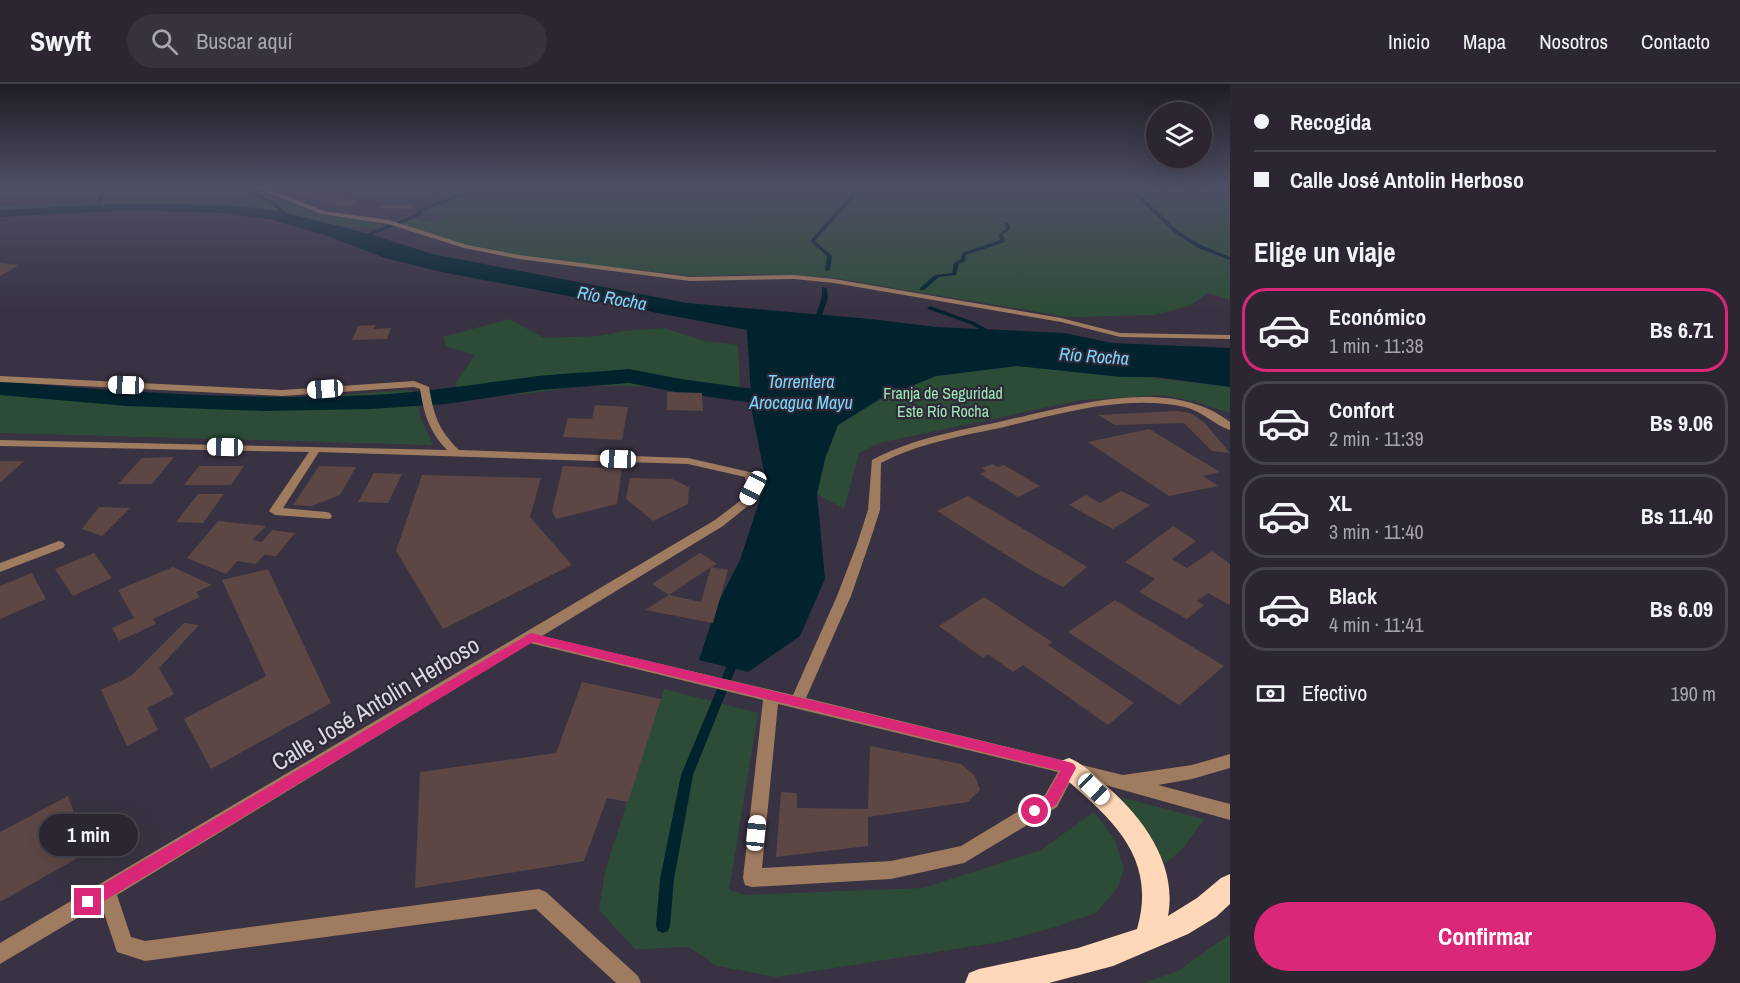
<!DOCTYPE html>
<html lang="es">
<head>
<meta charset="utf-8">
<style>
	:root { --surface:#2b2632; --page:#37323e; --text:#f1f3f6; --muted:#a6a5ac; --line:#47434d; --accent:#db2777 }
	body { margin:0; font-family:"Archivo Narrow",sans-serif; background:var(--page); color:var(--text); height:100vh; display:flex; flex-direction:column; font-size:22px; white-space:nowrap }
	* { box-sizing:border-box; margin:0 }
	p { font-size:20px; color:var(--muted) }
	.icon { flex:none; width:33px; height:33px; fill:none; stroke:currentColor; stroke-width:2; stroke-linecap:round; stroke-linejoin:round }
	.map { position:relative; flex:1; overflow:hidden }
	.details { display:flex; flex-direction:column; background:var(--surface); width:510px }
	.details>* { flex:none }
	.banner { display:grid; align-content:center; height:132px; padding:0 24px; background:var(--surface) }
	.buttons { position:absolute; left:1146px; top:18px; display:grid; gap:12px }
	.buttons a { display:grid; place-items:center; width:66px; height:66px; border-radius:50%; background:var(--surface); box-shadow:0 6px 24px #0002,0 0 0 2px var(--line); font-size:30px }
	.end { position:absolute; width:27px; height:27px; margin:-14px; border:8px solid #db2777; background:#fff; box-shadow:0 0 0 3px #fff }
	.from { border-radius:50% }
	.bubble { position:absolute; height:42px; border-radius:21px; background:var(--surface); box-shadow:0 6px 24px #0002,0 0 0 2px var(--line); font-size:20px; font-weight:700; line-height:42px; text-align:center }
	.car { position:absolute; width:18px; height:36px; margin:-18px -9px; border-radius:8px; box-shadow:0 0 4px 2px #0007; background:linear-gradient(#fff 24%,#345 0 40%,#fff 0 76%,#345 0 86%,#fff 0) }
	.banner b { display:flex; align-items:center; gap:21px; height:57px; font-size:22px }
	.banner b+b { border-top:2px solid var(--line) }
	.banner i { width:15px; height:15px; background:var(--text) }
	ul { padding:0; list-style:none }
	li { display:flex; align-items:center; gap:18px; height:84px; margin:0 12px 9px; padding:0 12px; border:3px solid var(--line); border-radius:24px }
	li div { flex:1 }
	li b { display:block; font-size:22px }
	li em { font-style:normal; font-weight:700 }
	li.selected { border-color:var(--accent) }
	li>.icon { width:54px; height:54px; stroke-width:1.5 }
	h2 { padding:0 24px; font-size:27px; line-height:72px }
	.pay { display:flex; align-items:center; gap:15px; height:66px; padding:0 24px; font-size:22px }
	.pay p { margin-inline-start:auto }
	.action { display:flex; gap:12px; margin-top:auto; padding:12px 24px }
	.action a { flex:1; height:69px; border-radius:36px; background:var(--accent); color:#fff; font-size:24px; font-weight:700; line-height:69px; text-align:center }
	header { display:flex; align-items:center; gap:36px; box-sizing:border-box; height:84px; padding:0 30px; background:var(--surface); border-bottom:2px solid var(--line) }
	header strong { font-size:28px }
	nav { display:flex; gap:33px; margin-inline-start:auto; font-size:21px }
	.search { width:420px; height:54px; background:var(--page); display:flex; align-items:center; gap:15px; box-sizing:border-box; padding:0 21px; border-radius:33px; color:var(--muted); font-size:22px }
	main { display:flex; flex:1; min-height:0 }
	.map>svg:first-child { display:block }
	.green { fill:#2d4c37 }
	.water { fill:#01232e }
	.lines { fill:none; stroke-linecap:round; stroke-linejoin:round }
	.stream { fill:#01232e; fill-rule:evenodd }
	.canal { fill:#01232e; fill-rule:evenodd }
	.building { fill:#5c4744 }
	.minor { fill:#9f7b5f; fill-rule:evenodd }
	.tertiary { fill:#9f7b5f; fill-rule:evenodd }
	.trunk { fill:#fed8b9; fill-rule:evenodd }
	.route { fill:#db2777 }
	.labels { text-anchor:middle; dominant-baseline:central; stroke-width:4.5; stroke-linejoin:round; paint-order:stroke }
	.far-park-label { font-size:16px; fill:#9de8b5; stroke:#2e2838 }
	.far-water-label { font-size:18px; font-style:italic; fill:#78d9fc; stroke:#2e2838 }
	.near-street-label { font-size:24px; fill:#dcd8e2; stroke:#2e2838 }
</style>
</head>
<body>
<header>
<strong>Swyft</strong>
<div class="search"><svg class="icon" aria-label="search" viewBox="0 0 24 24"><circle cx="10" cy="10" r="6"/><path d="M15 15l6 6"/></svg>Buscar aquí</div>
<nav><a>Inicio</a><a>Mapa</a><a>Nosotros</a><a>Contacto</a></nav>
</header>
<main>
<div class="map">
<svg width="1230" height="899" viewBox="0 0 1230 899">
	<rect width="100%" height="100%" fill="#393242"/>
	<g class="green">
		<polygon points="358,102 1230,102 1230,216 1208,209 1189,222 1154,231 1068,233 835,194 765,190 694,192 591,181 478,165 399,139 400,133 433,138 442,134 429,131 431,122 447,116 405,114"/>
		<polygon points="243,103 313,129 383,141 376,144 339,142 279,127 228,121 116,120 0,126 0,122 138,116 247,118 252,114 242,111"/>
		<path d="M509,235L544,254L600,252L623,247L664,244L704,257L738,261L740,308C691,307 637,300 588,302C557,303 476,324 455,300L475,271L446,262L443,253Z"/>
		<path d="M1017,282C1088,289 1159,293 1230,303V329L1197,318L1163,311L1081,316L879,359L859,369L844,425L817,410L825,375L838,341L880,315L936,292Z"/>
		<polygon points="0,301 27,304 283,315 409,306 418,309 419,330 433,361 0,349"/>
		<polygon points="664,605 758,629 729,806 746,811 923,804 1041,766 1094,728 1114,754 1124,784 1118,803 1096,829 1052,844 1000,858 776,893 717,882 689,863 635,865 599,826 605,787"/>
		<polygon points="1120,713 1204,735 1184,763 1165,780 1141,739"/>
		<polygon points="1230,850 1230,899 1143,899 1178,887"/>
	</g>
	<polygon class="water" points="116,120 228,121 279,127 373,151 432,170 687,219 870,235 936,243 1064,249 1112,259 1230,264 1230,303 1156,293 1121,293 1017,282 936,292 880,315 838,341 825,375 817,410 825,495 800,552 748,588 699,576 717,521 740,476 766,397 752,328 747,246 442,188 385,174 325,151 269,135 221,129 135,126 0,133 0,126"/>
	<g class="lines">
		<g class="stream">
			<polygon points="103,102 107,102 98,124 95,125"/>
			<polygon points="235,102 241,102 274,118 293,135 289,136 272,120"/>
			<polygon points="483,102 490,102 422,127 420,132 361,155 357,154 416,130 419,125"/>
			<polygon points="859,102 864,102 815,157 832,172 830,186 825,187 827,172 810,157"/>
			<path d="M1112,102C1142,102 1159,133 1180,148C1196,159 1212,166 1230,173V176L1198,164L1175,149L1136,112Z"/>
			<polygon points="1218,102 1230,103 1230,105"/>
			<polygon points="1005,139 1009,139 1010,145 1003,150 1005,158 966,171 965,177 959,180 956,191 939,193 924,206 920,206 920,204 935,191 952,189 954,179 961,175 962,169 1000,156 999,150 1006,145"/>
			<polygon points="822,203 827,204 828,213 819,240 816,242 813,240 822,213"/>
			<polygon points="930,222 974,238 998,251 993,252 970,240 928,225 927,224"/>
			<polygon points="735,570 739,571 740,574 693,691 674,795 670,842 668,847 663,849 658,847 656,842 660,795 681,691 730,574 731,571"/>
		</g>
		<path class="canal" d="M629,285L681,295L790,310L798,312L802,317L798,322L790,324L681,309L629,299L540,306L446,320L371,325L265,327L127,322L0,311V297C124,308 247,317 372,311C428,308 483,299 538,292C568,289 599,288 629,285Z"/>
	</g>
	<g class="building">
		<polygon points="320,103 348,112 343,113 359,118 342,123 310,113 315,111 303,108"/>
		<polygon points="382,121 415,121 411,125 378,124"/>
		<polygon points="0,179 19,181 0,192"/>
		<polygon points="376,241 374,245 391,244 387,255 352,256 358,242"/>
		<polygon points="667,308 702,309 703,327 667,326"/>
		<polygon points="595,321 628,323 622,356 563,353 568,334 592,335"/>
		<polygon points="1177,327 1190,329 1204,338 1230,369 1212,367 1184,339 1115,341 1098,331"/>
		<polygon points="1149,345 1220,388 1203,392 1218,402 1169,412 1088,358"/>
		<polygon points="174,373 152,400 118,400 142,374"/>
		<polygon points="0,377 24,377 0,399"/>
		<polygon points="993,380 998,383 1004,381 1040,402 1018,413 980,390 986,387 981,384"/>
		<polygon points="199,382 244,382 231,401 184,401"/>
		<polygon points="319,382 356,383 340,411 312,422 293,421"/>
		<polygon points="563,382 622,385 617,420 556,435 552,427"/>
		<polygon points="374,389 402,390 388,419 358,418"/>
		<polygon points="422,391 541,394 530,433 572,481 443,545 396,467"/>
		<polygon points="630,394 672,395 689,403 688,420 653,437 626,415"/>
		<polygon points="1121,407 1150,421 1113,445 1069,421 1086,411 1100,419"/>
		<polygon points="198,410 224,410 203,439 176,438"/>
		<polygon points="968,412 1064,469 1087,483 1063,503 1032,487 937,427"/>
		<polygon points="99,423 130,424 102,452 82,445"/>
		<polygon points="218,437 266,442 252,456 262,458 272,446 295,449 276,472 264,471 256,480 237,477 226,490 187,474"/>
		<polygon points="1173,442 1196,457 1172,475 1187,484 1212,467 1230,480 1230,521 1208,509 1197,517 1204,521 1187,535 1139,508 1155,495 1125,478"/>
		<polygon points="94,469 112,494 73,512 55,485"/>
		<polygon points="700,469 717,480 711,483 728,486 713,539 645,526 669,511 701,518 711,483 669,511 652,500"/>
		<polygon points="173,483 212,501 196,508 200,513 153,535 156,540 119,557 112,544 134,534 118,506"/>
		<polygon points="268,485 331,619 211,685 184,635 266,592 222,496"/>
		<polygon points="32,489 46,515 0,535 0,502"/>
		<polygon points="984,513 1052,558 1048,561 1134,619 1108,641 1023,581 1013,588 988,570 983,574 939,542"/>
		<polygon points="1115,516 1224,582 1179,621 1068,548"/>
		<polygon points="184,539 199,541 159,584 174,610 147,624 158,646 127,662 101,606 131,592"/>
		<polygon points="582,598 661,615 628,718 607,714 584,777 415,804 420,688 556,669"/>
		<polygon points="870,662 961,680 975,692 980,706 968,718 868,733 868,762 776,773 781,708 797,709 797,724 868,725"/>
		<polygon points="68,712 88,768 0,818 0,748"/>
	</g>
	<g class="lines">
		<g class="minor">
			<path d="M0,292L282,306L414,297L429,303C434,332 438,345 459,366L688,374L754,389L759,404L749,421L723,442L542,552L793,611L837,512L857,460L868,426L872,376C911,355 956,347 999,338C1067,323 1169,290 1230,338V346C1214,341 1204,328 1185,323C1125,310 1062,329 1004,343C962,352 919,359 881,379L880,426L869,460L851,512L806,614L1123,691L1192,681L1230,670V684L1192,695L1158,701L1230,720V736L1073,692L1057,723L964,779L891,795L752,803L745,801L743,794L763,616L530,559L117,811L131,853L145,857L539,805L546,808L638,892L641,899H616L536,825L145,877L117,868L101,820L0,880V859L715,436L740,417L747,404L745,393L688,380L319,368L283,424L326,428L330,429L332,432L330,435L275,431L269,427L309,368L0,362V356L447,366C429,347 424,330 420,305L414,303L282,312L0,298ZM778,620L1058,688L1045,711L961,762L891,777L762,784Z"/>
			<polygon points="59,457 63,458 65,461 63,464 0,488 0,479"/>
		</g>
		<polygon class="tertiary" points="252,102 260,102 324,127 389,136 467,161 519,171 690,193 794,191 834,195 1061,234 1120,249 1230,251 1230,255 1120,253 1061,238 834,199 794,195 690,197 519,175 464,164 388,140 321,130"/>
		<path class="trunk" d="M1069,674C1082,679 1092,689 1103,699C1141,731 1178,779 1168,832L1197,814L1221,794L1230,790V820L1216,833L1188,850L1113,882L1049,899H965L969,889L979,885L1078,864L1137,845C1158,773 1111,734 1061,691L1058,684L1061,677Z"/>
	</g>
	<linearGradient id="sky" x2="0" y2="1"><stop stop-color="#1f1c24"/><stop offset="0.45" stop-color="#4e4f65"/><stop offset="1" stop-color="#4e4f65" stop-opacity="0"/></linearGradient>
	<rect width="1230" height="228" fill="url(#sky)"/>
	<polygon class="route" points="531,549 1069,678 1074,680 1076,684 1056,721 1035,733 1030,731 1028,727 1030,722 1046,712 1060,687 533,558 94,823 88,825 83,823 81,818 83,812"/>
	<g class="labels">
		<g class="far-park-label">
			<text x="943" y="309">Franja de Seguridad<tspan x="943" dy="18">Este Río Rocha</tspan></text>
		</g>
		<g class="far-water-label">
			<text transform="translate(612 214) rotate(10)">Río Rocha</text>
			<text transform="translate(1094 272) rotate(4)">Río Rocha</text>
			<text x="801" y="297">Torrentera<tspan x="801" dy="21">Arocagua Mayu</tspan></text>
		</g>
		<g class="near-street-label">
			<text transform="translate(375 619) rotate(-31)">Calle José Antolin Herboso</text>
		</g>
	</g>
</svg>
<div class="buttons">
<a><svg class="icon" aria-label="layers" viewBox="0 0 24 24"><path d="M12 4l9 5-9 5-9-5zM3 14l9 5 9-5"/></svg></a>
</div>
<i class="end from" style="left:1035px;top:727px"></i>
<i class="end" style="left:88px;top:818px"></i>
<div class="bubble" style="left:39px;top:730px;width:99px">1 min</div>
<i class="car" style="left:126px;top:301px;rotate:272deg"></i>
<i class="car" style="left:325px;top:305px;rotate:266deg"></i>
<i class="car" style="left:225px;top:363px;rotate:271deg"></i>
<i class="car" style="left:618px;top:375px;rotate:272deg"></i>
<i class="car" style="left:753px;top:404px;rotate:208deg"></i>
<i class="car" style="left:1094px;top:705px;rotate:134deg"></i>
<i class="car" style="left:756px;top:749px;rotate:6deg"></i>
</div>
<section class="details">
<div class="banner">
<b><i class="from"></i>Recogida</b>
<b><i></i>Calle José Antolin Herboso</b>
</div>
<h2>Elige un viaje</h2>
<ul>
<li class="selected"><svg class="icon" aria-label="car" viewBox="0 0 24 24"><path d="M5 17H2v-5l4-1 3-4h7l3 4 3 1v5h-3M9 17h6M6 11h13"/><circle cx="7" cy="17" r="2"/><circle cx="17" cy="17" r="2"/></svg><div><b>Económico</b><p>1 min · 11:38</p></div><em>Bs 6.71</em></li>
<li><svg class="icon" aria-label="car" viewBox="0 0 24 24"><path d="M5 17H2v-5l4-1 3-4h7l3 4 3 1v5h-3M9 17h6M6 11h13"/><circle cx="7" cy="17" r="2"/><circle cx="17" cy="17" r="2"/></svg><div><b>Confort</b><p>2 min · 11:39</p></div><em>Bs 9.06</em></li>
<li><svg class="icon" aria-label="car" viewBox="0 0 24 24"><path d="M5 17H2v-5l4-1 3-4h7l3 4 3 1v5h-3M9 17h6M6 11h13"/><circle cx="7" cy="17" r="2"/><circle cx="17" cy="17" r="2"/></svg><div><b>XL</b><p>3 min · 11:40</p></div><em>Bs 11.40</em></li>
<li><svg class="icon" aria-label="car" viewBox="0 0 24 24"><path d="M5 17H2v-5l4-1 3-4h7l3 4 3 1v5h-3M9 17h6M6 11h13"/><circle cx="7" cy="17" r="2"/><circle cx="17" cy="17" r="2"/></svg><div><b>Black</b><p>4 min · 11:41</p></div><em>Bs 6.09</em></li>
</ul>
<div class="pay"><svg class="icon" aria-label="cash" viewBox="0 0 24 24"><path d="M3 7h18v10H3z"/><circle cx="12" cy="12" r="2"/></svg>Efectivo<p>190 m</p></div>
<div class="action"><a>Confirmar</a></div>
</section>
</main>
</body>
</html>
